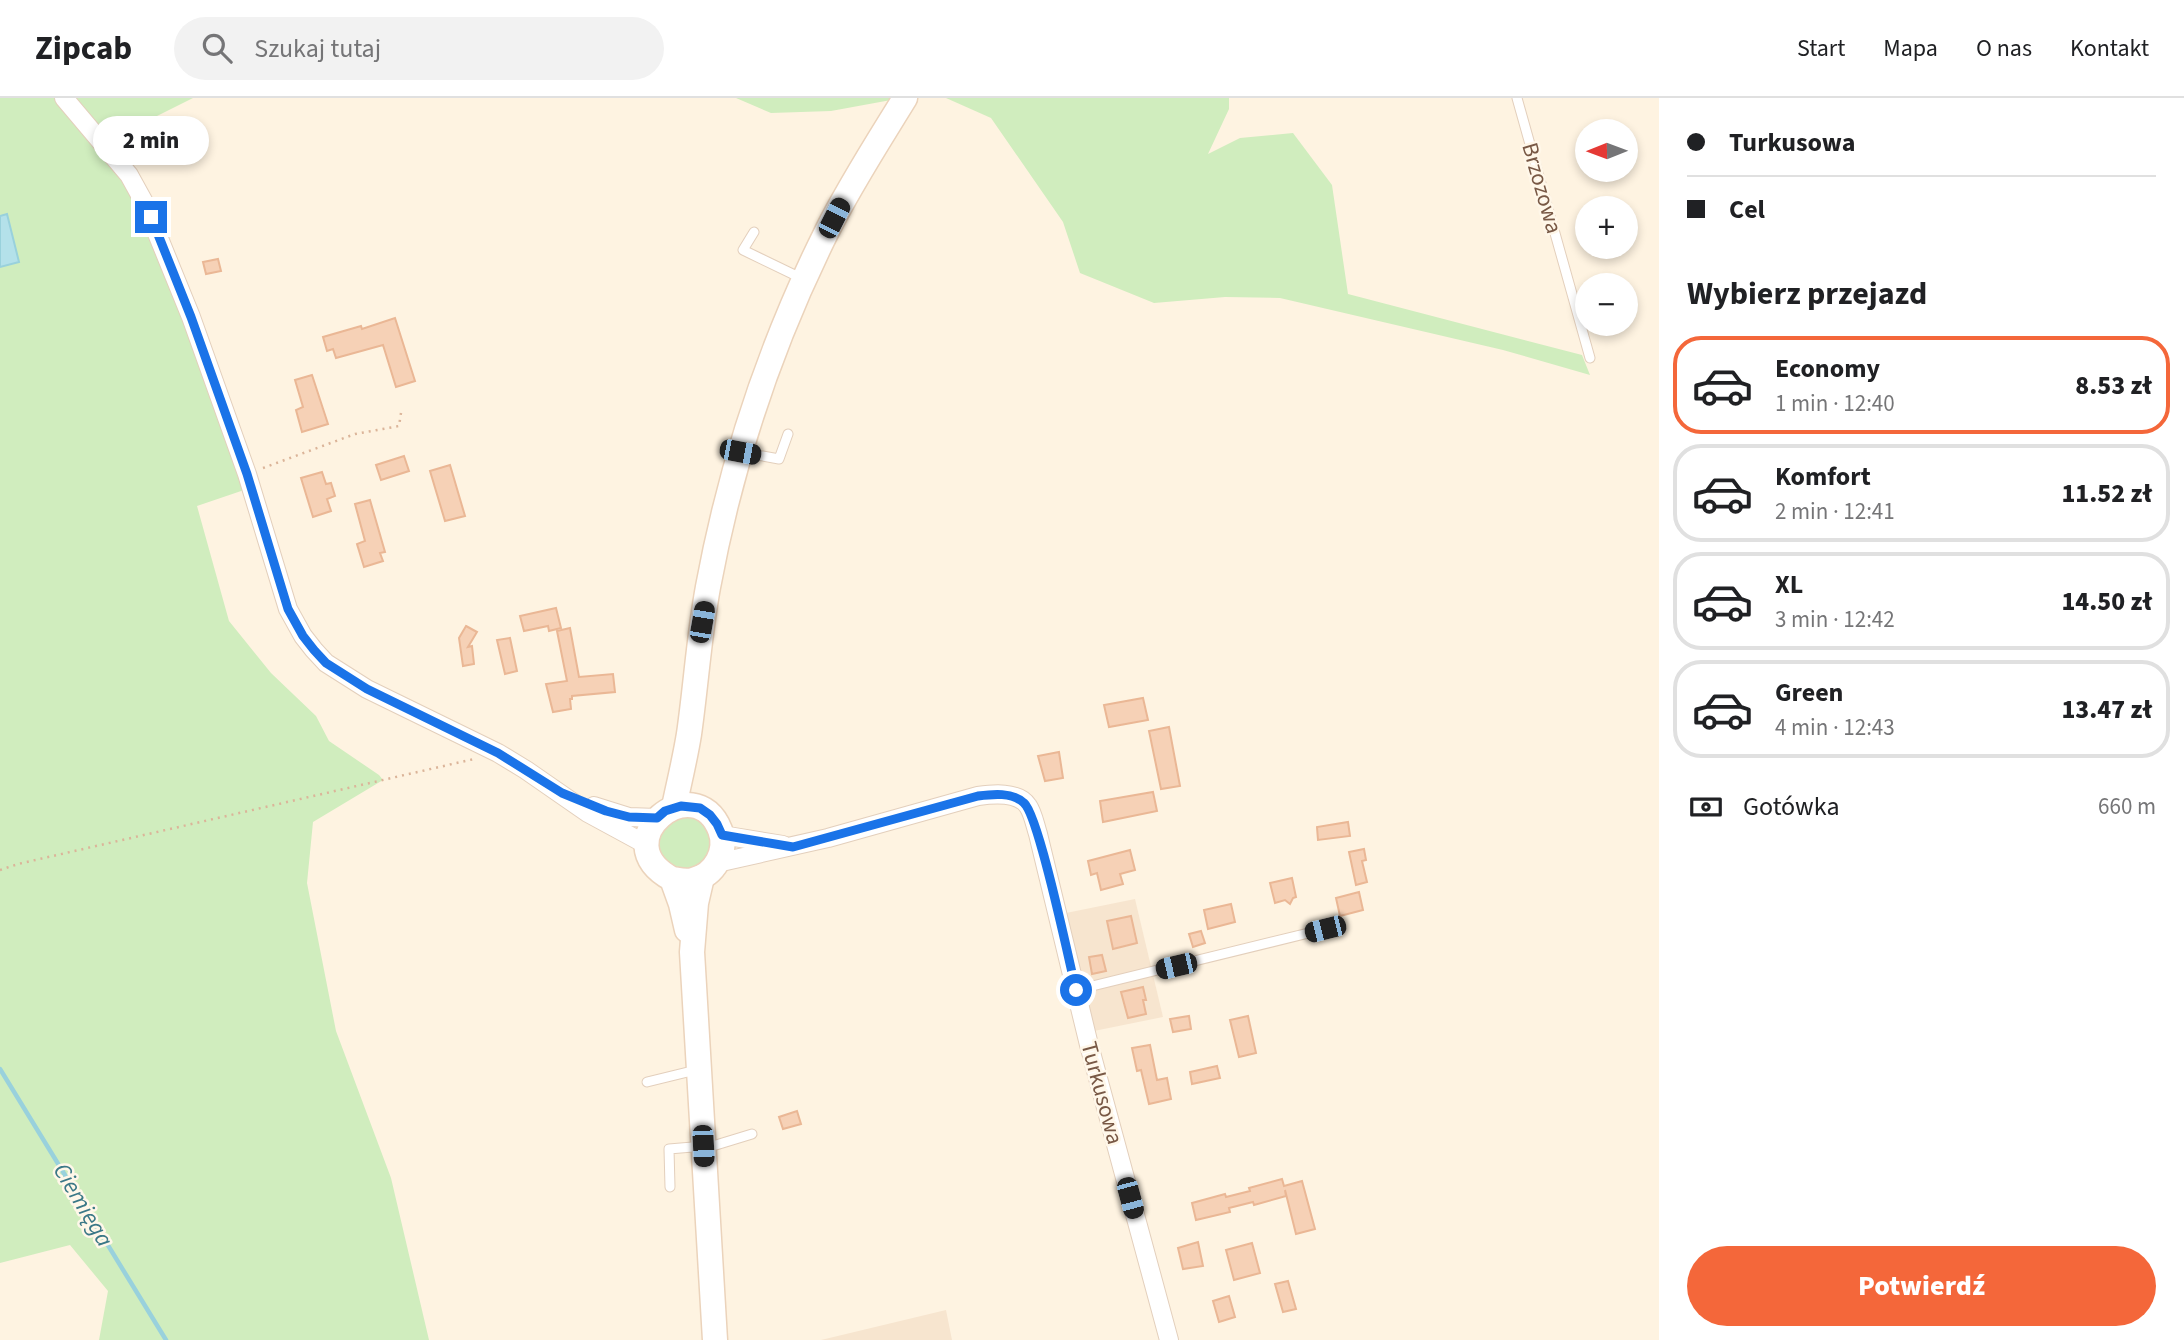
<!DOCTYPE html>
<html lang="pl">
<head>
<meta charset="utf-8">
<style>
	:root { --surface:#fff; --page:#f2f2f2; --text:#202124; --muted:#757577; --line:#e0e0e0; --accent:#f4673a }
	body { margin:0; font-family:"Source Sans 3",sans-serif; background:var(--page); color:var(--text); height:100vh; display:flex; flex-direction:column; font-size:26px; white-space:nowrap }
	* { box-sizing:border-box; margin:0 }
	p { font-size:23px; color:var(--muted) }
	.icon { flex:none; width:38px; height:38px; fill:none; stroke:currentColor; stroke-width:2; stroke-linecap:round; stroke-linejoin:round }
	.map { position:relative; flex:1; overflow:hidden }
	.side { display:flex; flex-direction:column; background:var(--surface); width:525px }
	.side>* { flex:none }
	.top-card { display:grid; align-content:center; height:154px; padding:0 28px; background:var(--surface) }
	.needle { width:46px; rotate:269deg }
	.tools { position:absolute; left:1575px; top:21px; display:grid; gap:14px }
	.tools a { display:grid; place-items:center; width:63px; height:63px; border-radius:50%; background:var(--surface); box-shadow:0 4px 10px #0003; font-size:35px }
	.end { position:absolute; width:32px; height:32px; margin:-16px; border:9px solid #1a73e8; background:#fff; box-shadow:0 0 0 4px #fff }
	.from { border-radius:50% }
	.bubble { position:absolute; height:49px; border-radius:24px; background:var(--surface); box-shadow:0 4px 10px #0003; font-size:23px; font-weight:800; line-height:49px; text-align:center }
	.car { position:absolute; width:21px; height:42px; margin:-21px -10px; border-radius:9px; box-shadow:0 0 5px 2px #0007; background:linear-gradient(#222 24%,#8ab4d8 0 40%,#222 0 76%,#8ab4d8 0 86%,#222 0) }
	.top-card b { display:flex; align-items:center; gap:24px; height:66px; font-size:26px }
	.top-card b+b { border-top:2px solid var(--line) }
	.top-card i { width:18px; height:18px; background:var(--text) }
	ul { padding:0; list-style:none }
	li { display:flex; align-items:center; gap:21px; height:98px; margin:0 14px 10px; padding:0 14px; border:4px solid var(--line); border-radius:28px }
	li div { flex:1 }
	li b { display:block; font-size:26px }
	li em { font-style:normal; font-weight:800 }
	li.current { border-color:var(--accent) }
	li>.icon { width:63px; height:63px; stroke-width:1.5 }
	h2 { padding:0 28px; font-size:32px; line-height:84px }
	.pay { display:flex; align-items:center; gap:18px; height:77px; padding:0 28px; font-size:26px }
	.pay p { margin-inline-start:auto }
	.primary-button { display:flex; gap:14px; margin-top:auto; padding:14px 28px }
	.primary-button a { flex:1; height:80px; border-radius:42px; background:var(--accent); color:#fff; font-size:28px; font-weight:800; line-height:80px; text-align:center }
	header { display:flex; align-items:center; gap:42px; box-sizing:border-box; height:98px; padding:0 35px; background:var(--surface); border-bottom:2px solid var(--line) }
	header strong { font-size:33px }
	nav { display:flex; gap:38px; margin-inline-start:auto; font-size:24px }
	.search { width:490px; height:63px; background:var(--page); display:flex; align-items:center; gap:18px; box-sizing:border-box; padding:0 24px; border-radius:38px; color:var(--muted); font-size:26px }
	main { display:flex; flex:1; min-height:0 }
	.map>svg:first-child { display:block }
	.residential { fill:#f7e5cf }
	.green { fill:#d0edbe }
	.water { fill:#b4e1ea; stroke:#99d1dc; stroke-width:2 }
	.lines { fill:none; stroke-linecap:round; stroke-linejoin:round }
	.stream { stroke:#99d1dc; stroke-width:4.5 }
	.building { fill:#f6d1b6; stroke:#eab795; stroke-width:2 }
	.lane-casing { stroke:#e3cfbc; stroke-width:11 }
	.street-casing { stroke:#e3cfbc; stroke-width:20 }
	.secondary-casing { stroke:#ebd3bb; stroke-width:27 }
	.path { stroke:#dbb499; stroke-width:2.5; stroke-dasharray:2 5; stroke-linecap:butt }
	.lane { stroke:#fff; stroke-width:9 }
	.street { stroke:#fff; stroke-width:18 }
	.secondary { stroke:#fff; stroke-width:24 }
	.route { stroke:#1a73e8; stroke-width:9 }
	.labels { text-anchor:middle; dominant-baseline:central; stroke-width:5; stroke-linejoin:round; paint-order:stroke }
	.street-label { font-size:23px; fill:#785845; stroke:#fff7e9 }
	.water-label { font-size:24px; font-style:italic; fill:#3b7887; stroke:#fff7e9 }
</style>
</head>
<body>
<header>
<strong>Zipcab</strong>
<div class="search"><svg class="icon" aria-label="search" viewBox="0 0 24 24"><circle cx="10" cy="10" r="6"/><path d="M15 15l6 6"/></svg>Szukaj tutaj</div>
<nav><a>Start</a><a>Mapa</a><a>O nas</a><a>Kontakt</a></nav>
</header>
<main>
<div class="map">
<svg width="1659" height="1242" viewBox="0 0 1659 1242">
	<rect width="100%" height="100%" fill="#fef3e1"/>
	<g class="residential">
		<polygon points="1135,801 1163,919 1094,933 1066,815"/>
		<polygon points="946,1212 952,1242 821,1242"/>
	</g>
	<g class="green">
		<polygon points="0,0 193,0 153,20 123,61 247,391 197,408 229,523 271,575 316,618 329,643 379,677 383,682 313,724 307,785 336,933 391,1080 429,1242 99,1242 108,1193 70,1147 0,1165"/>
		<polygon points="736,0 902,0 831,13 771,15"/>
		<polygon points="946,0 1229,0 1229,11 1208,56 1240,40 1293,35 1332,87 1348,196 1582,257 1590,277 1503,252 1280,200 1225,199 1154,205 1080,175 1063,124 991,20"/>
		<polygon points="682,716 707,726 713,752 694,772 675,772 656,750 659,731"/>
	</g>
	<polygon class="water" points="7,116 19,164 0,169 0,118"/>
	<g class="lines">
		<polyline class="stream" points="0,971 166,1242"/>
	</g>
	<g class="building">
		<polygon points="218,161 221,173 206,176 203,164"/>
		<polygon points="395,220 415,283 396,289 383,247 336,260 333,251 327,253 323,239 361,228 362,231"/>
		<polygon points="312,277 328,326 302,334 296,312 303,309 295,282"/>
		<polygon points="404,358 409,373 381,382 376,367"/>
		<polygon points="450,367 465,418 445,423 430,373"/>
		<polygon points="322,374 326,386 331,385 335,398 327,401 331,413 313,419 301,380"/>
		<polygon points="370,402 385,454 380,455 383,463 364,469 357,446 365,443 355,406"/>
		<polygon points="556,510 561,530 549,533 548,528 524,533 520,518"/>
		<polygon points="466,528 477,534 468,549 472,548 474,566 463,568 459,540"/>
		<polygon points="570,530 579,579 613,576 615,594 572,598 572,601 570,601 571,611 553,614 546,586 567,583 557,533"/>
		<polygon points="510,540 517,573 505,576 497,542"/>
		<polygon points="1143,600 1148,622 1109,629 1104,607"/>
		<polygon points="1169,629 1180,688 1161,691 1149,633"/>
		<polygon points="1059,654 1063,680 1045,683 1038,658"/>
		<polygon points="1153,694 1157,713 1103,724 1100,703"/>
		<polygon points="1348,724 1350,738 1318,742 1317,729"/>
		<polygon points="1364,751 1366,762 1362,763 1367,784 1356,787 1349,754"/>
		<polygon points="1130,752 1135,772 1120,776 1123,786 1101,792 1097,775 1091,777 1088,763"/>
		<polygon points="1292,780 1296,799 1293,800 1290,806 1285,802 1275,805 1270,785"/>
		<polygon points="1359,794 1363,812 1340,818 1336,800"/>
		<polygon points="1231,806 1235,824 1208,831 1204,812"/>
		<polygon points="1131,818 1137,845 1113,851 1107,823"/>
		<polygon points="1201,833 1205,845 1193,849 1189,836"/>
		<polygon points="1102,857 1106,873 1092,876 1089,859"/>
		<polygon points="1143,889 1146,902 1143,902 1146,916 1128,920 1121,894"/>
		<polygon points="1189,918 1191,931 1173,934 1170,921"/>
		<polygon points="1248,918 1256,955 1239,959 1230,922"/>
		<polygon points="1150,947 1157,982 1167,980 1171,1001 1149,1006 1141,972 1137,973 1132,950"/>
		<polygon points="1217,968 1220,980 1192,986 1190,974"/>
		<polygon points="797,1013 801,1026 783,1031 779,1019"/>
		<polygon points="1282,1081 1284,1088 1302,1083 1315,1131 1296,1136 1285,1092 1286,1098 1254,1107 1253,1104 1229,1110 1230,1114 1196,1122 1192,1105 1225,1096 1226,1099 1250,1093 1249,1090"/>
		<polygon points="1198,1144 1203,1168 1183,1171 1178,1150"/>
		<polygon points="1252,1145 1260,1175 1234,1182 1226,1152"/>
		<polygon points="1288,1183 1296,1211 1283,1214 1275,1186"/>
		<polygon points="1229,1198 1235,1219 1219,1224 1213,1203"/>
	</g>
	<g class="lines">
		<defs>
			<g id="lane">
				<polyline points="1517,0 1590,260"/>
				<polyline points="754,134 743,152 803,181"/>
				<polyline points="741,354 779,361 788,336"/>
				<polyline points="1076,892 1325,831"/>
				<polyline points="647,984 696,972"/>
				<polyline points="670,1089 669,1051 716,1047 752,1036"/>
			</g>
			<g id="street">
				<polyline points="64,0 129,77 145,106 191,219 247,376 288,511 303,538 314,552 326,565 367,591 498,655 526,672 588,715 647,747"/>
				<polyline points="594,708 629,719 657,720"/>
				<polyline points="722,737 783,747"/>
				<path d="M717,765L828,740L978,698C992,696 1018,693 1028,708C1033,715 1035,727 1038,736L1089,947L1169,1242"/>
			</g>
			<g id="secondary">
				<path d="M674,709C679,685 685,661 689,636C696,587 699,538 708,489C731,365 771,245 827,133C850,87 878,44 905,0"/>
				<polyline points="702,779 696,805 692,854 715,1242"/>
				<path d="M672,781C679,782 686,784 693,782C715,777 728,753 720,732C695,668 602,743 672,781L681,806L687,832"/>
			</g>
		</defs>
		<use href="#lane" class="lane-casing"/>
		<use href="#street" class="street-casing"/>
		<use href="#secondary" class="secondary-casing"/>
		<g class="path">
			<polyline points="263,370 355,336 399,328 401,315"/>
			<polyline points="0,772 18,766 474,661"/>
		</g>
		<use href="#lane" class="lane"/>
		<use href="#street" class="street"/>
		<use href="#secondary" class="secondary"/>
	</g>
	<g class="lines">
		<path class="route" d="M151,119L191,219L247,376L288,511L303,538L314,552L326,565L367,591L498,655L562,695L606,713L629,719L657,720L665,713L681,708L700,710L710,717L717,726L722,737L793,749L978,698C993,696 1012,694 1024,705C1039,718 1069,863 1076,892"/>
	</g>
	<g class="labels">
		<g class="street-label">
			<text transform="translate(1542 90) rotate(74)">Brzozowa</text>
			<text transform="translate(1102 995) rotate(75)">Turkusowa</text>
		</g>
		<g class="water-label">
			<text transform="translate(83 1107) rotate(59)">Ciemięga</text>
		</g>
	</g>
</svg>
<div class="tools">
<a><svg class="needle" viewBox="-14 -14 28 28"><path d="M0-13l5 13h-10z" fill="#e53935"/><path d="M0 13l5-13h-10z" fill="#757577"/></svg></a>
<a>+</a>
<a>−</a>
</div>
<i class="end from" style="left:1076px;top:892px"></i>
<i class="end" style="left:151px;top:119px"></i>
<div class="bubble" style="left:93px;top:18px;width:116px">2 min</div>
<i class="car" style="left:834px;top:120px;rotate:27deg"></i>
<i class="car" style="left:740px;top:354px;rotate:101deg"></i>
<i class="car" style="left:702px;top:524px;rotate:10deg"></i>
<i class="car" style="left:1325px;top:831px;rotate:256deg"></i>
<i class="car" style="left:1176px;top:868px;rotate:257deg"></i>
<i class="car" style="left:703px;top:1048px;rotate:177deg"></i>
<i class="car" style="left:1130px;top:1100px;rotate:165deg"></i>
</div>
<section class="side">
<div class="top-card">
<b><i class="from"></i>Turkusowa</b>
<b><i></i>Cel</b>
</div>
<h2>Wybierz przejazd</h2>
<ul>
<li class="current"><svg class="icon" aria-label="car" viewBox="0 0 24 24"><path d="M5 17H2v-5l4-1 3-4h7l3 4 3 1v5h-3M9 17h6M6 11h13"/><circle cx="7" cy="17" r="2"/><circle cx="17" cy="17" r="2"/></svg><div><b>Economy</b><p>1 min · 12:40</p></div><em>8.53 zł</em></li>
<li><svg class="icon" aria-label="car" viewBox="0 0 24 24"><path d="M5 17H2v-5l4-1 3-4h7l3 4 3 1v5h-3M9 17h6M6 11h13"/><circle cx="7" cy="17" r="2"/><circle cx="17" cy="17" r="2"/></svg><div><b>Komfort</b><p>2 min · 12:41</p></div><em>11.52 zł</em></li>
<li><svg class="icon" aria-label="car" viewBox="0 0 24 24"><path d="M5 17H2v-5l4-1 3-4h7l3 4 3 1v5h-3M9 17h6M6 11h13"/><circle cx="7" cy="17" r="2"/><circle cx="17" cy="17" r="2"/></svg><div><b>XL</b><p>3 min · 12:42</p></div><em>14.50 zł</em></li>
<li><svg class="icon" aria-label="car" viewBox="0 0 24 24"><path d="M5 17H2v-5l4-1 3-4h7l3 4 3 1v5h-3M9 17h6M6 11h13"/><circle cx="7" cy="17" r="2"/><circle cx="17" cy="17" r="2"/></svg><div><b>Green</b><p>4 min · 12:43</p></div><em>13.47 zł</em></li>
</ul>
<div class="pay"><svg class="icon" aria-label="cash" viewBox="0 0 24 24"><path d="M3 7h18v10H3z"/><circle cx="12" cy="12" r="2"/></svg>Gotówka<p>660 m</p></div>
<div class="primary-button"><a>Potwierdź</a></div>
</section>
</main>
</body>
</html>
